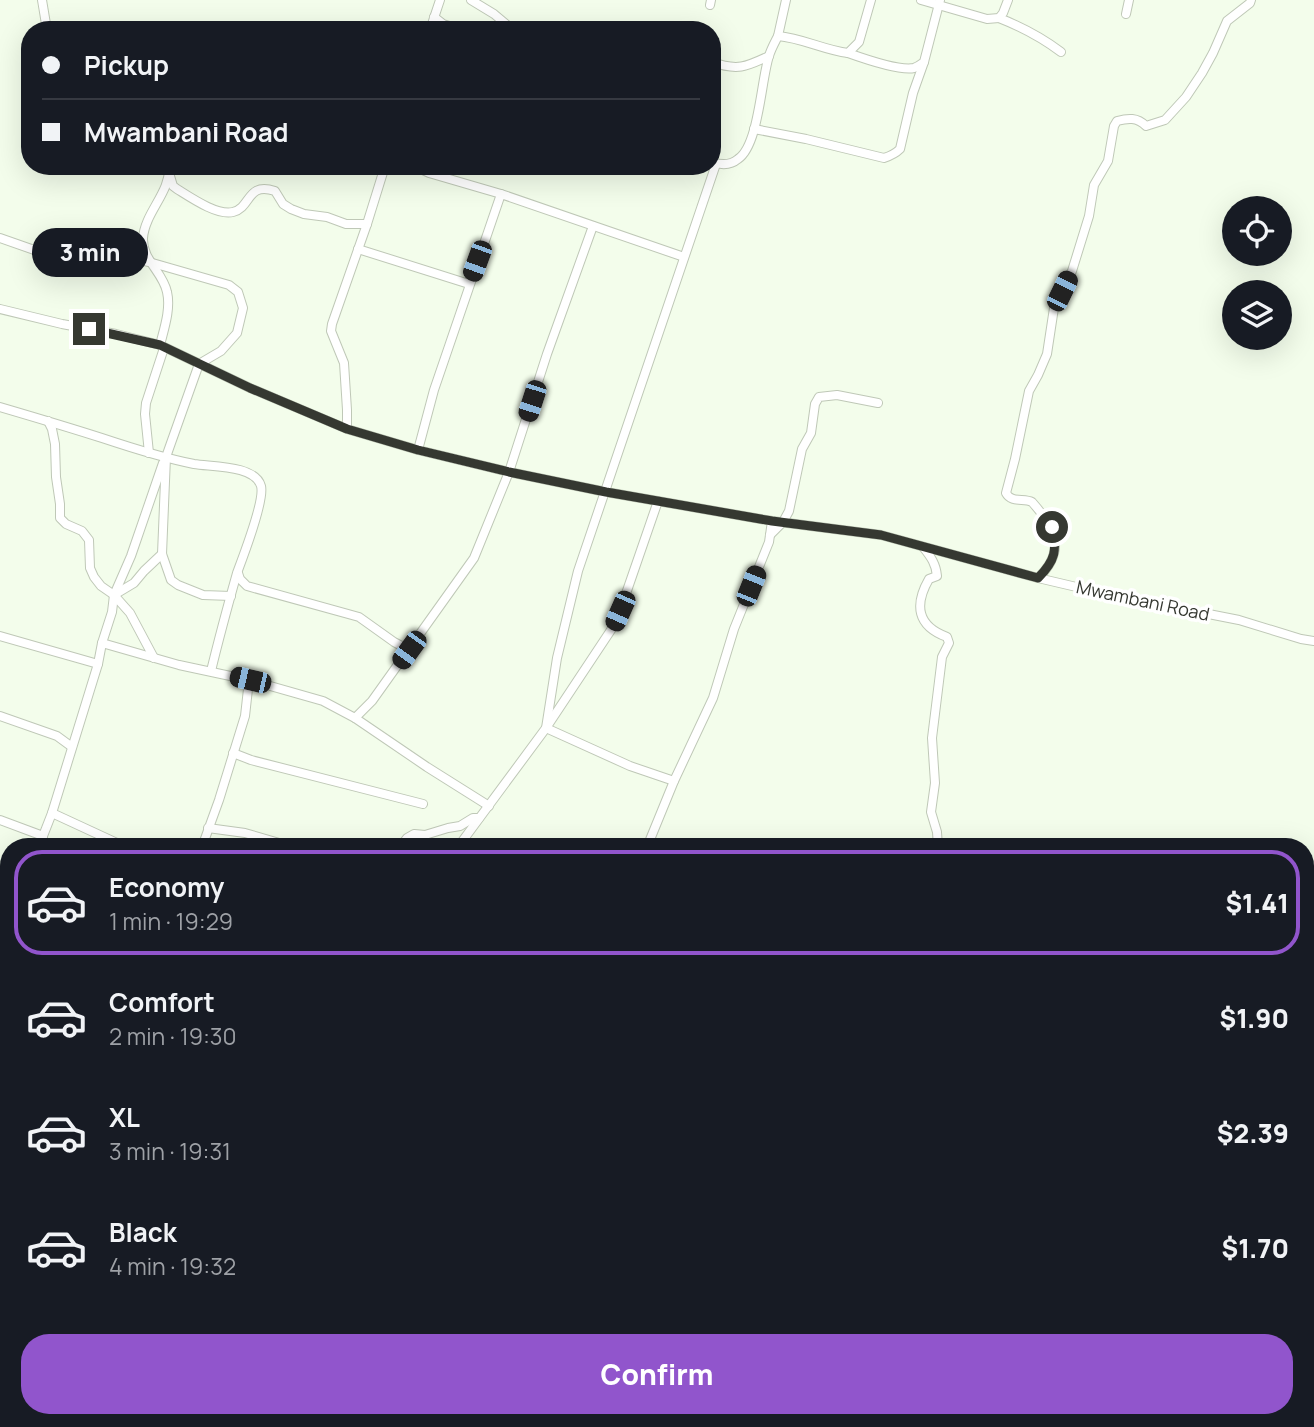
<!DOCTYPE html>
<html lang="en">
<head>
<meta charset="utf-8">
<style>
	:root { --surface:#171b24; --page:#242831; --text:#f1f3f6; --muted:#9ea1a6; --line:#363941; --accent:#9155cc }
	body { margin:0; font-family:Manrope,sans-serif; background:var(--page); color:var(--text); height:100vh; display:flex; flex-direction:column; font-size:26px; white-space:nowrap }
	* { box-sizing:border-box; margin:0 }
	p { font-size:23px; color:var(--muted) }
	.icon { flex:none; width:38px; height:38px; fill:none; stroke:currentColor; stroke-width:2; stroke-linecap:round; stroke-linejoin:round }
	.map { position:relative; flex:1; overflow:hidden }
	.side { position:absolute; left:0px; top:838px; width:1314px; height:590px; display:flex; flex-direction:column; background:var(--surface); border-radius:28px 28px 0 0; box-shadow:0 7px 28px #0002 }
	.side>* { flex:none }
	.banner { position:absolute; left:21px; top:21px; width:700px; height:154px; border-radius:28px; box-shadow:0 7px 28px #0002; display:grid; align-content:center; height:154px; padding:0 21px; background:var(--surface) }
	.buttons { position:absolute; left:1222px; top:196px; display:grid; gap:14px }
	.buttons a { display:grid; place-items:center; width:70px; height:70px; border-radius:50%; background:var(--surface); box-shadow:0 7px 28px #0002; font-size:35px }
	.end { position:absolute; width:32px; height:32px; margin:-16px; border:9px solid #353831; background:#fff; box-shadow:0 0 0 4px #fff }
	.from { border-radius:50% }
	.bubble { position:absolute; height:49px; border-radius:24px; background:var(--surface); box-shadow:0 7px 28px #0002; font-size:23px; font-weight:800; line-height:49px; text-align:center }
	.car { position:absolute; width:21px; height:42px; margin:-21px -10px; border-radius:9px; box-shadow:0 0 5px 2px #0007; background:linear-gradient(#222 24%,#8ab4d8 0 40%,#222 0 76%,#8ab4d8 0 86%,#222 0) }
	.banner b { display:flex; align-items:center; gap:24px; height:66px; font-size:26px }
	.banner b+b { border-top:2px solid var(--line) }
	.banner i { width:18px; height:18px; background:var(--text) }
	ul { padding:12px 0 0; list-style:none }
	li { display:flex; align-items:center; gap:21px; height:105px; margin:0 14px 10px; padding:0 7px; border:4px solid transparent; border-radius:28px }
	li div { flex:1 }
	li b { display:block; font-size:26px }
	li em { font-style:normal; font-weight:800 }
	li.active { border-color:var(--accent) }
	li>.icon { width:63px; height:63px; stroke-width:1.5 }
	.button { display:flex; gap:14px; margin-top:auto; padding:14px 21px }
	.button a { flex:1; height:80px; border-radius:28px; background:var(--accent); color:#fff; font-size:28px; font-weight:800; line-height:80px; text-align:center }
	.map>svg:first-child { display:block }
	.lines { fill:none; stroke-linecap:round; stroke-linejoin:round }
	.street-casing { stroke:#bfc8b7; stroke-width:10 }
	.street { stroke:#fff; stroke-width:8 }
	.route { stroke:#353831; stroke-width:9 }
	.labels { text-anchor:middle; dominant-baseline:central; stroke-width:7; stroke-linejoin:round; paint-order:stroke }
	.street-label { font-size:18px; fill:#353831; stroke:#fff }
</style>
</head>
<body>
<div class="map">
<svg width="1314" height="1427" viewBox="0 0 1314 1427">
	<rect width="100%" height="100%" fill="#f3fdeb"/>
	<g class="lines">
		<defs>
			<g id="street">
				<polyline points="42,0 47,30"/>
				<polyline points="471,0 494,14 513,30"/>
				<polyline points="921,0 987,19 999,18 1003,13 1008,0"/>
				<polyline points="710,5 711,0"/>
				<polyline points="1126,14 1129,0"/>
				<polyline points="434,17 443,24 462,30"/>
				<path d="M999,18C1022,27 1041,37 1061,52"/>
				<polyline points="430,30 440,0"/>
				<polyline points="778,36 786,0"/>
				<path d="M848,53C862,58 900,71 914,68C919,66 920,65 924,62L940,0"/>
				<path d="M712,62C737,71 746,67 769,56"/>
				<path d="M754,129L806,139L884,158C890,156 895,154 900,149L913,93L924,62"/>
				<path d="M712,162C721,165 731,165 738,159C759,145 761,80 769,56C771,49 775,42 778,36C802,38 824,50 848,53L859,42L871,0"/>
				<polyline points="414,166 429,173 501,194 684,257"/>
				<path d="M169,173L173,186L177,189C190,197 217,216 233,212C252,207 246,182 275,191L283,204L291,209L304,214L327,217L346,224H367"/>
				<polyline points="0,238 80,266"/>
				<polyline points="86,248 149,262 229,285 238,292 243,308 237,333 221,351 199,364 166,457 162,554 171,580 178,585 203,595 231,596"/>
				<polyline points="358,249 469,284"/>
				<polyline points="0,309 62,324 116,334 160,345 250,388 347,429 418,450 509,472 606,492 772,521 881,535 1038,578 1102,593 1239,620 1301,639 1314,641"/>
				<path d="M160,345C164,329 171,309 167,292C163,272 142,260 143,238C145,212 171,192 169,166"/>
				<path d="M0,407C34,417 68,427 102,438C132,448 163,458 194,464C212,467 255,465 261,486C265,500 243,557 237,573C228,605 219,638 211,671"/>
				<polyline points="48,421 52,429 55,444 56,477 60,504 60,518 66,524 82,531 89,540 90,568 94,577 101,586 114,595 130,613 154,658"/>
				<polyline points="347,429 347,410 344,363 331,331 332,324 367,224 385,166"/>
				<polyline points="418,450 434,390 501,194"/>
				<polyline points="149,453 145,414 146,403 164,348"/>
				<polyline points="658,501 620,611 611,630 546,728 630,766 674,781"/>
				<polyline points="770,535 783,522 789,511 802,449 811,433 815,404 819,397 837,395 878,403"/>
				<path d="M923,547C931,557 936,564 937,576L929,579C914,605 917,626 947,637L949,643L942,657L932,738L935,783L931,812L937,832L938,847"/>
				<polyline points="238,573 240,579 247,586 359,617 394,642 409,650"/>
				<path d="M1038,578C1067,550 1055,528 1032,502C1024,498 1011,503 1006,493L1015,459L1029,391L1038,375L1047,354L1054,308L1072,271L1089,216L1094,185L1108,161L1114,126L1117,121C1128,118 1137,117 1146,126L1165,120L1186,97L1202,73L1213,53L1227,21L1250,3L1251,0"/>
				<polyline points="114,595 134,583 144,571 162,554"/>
				<polyline points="0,636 98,664"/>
				<polyline points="102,643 179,665 249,680 323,701 355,718 372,701 474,558 509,472 547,354 593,226"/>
				<polyline points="0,716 57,736 72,747"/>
				<polyline points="355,718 427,767 489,806"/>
				<polyline points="233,753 251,760 423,804"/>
				<polyline points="52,813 119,844 120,847"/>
				<polyline points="0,820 43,836"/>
				<polyline points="208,828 245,833 293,847"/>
				<polyline points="42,847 43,836 52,813 98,664 102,643 112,612 114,595 131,556 163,463"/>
				<polyline points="202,847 219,800 245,716 249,680"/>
				<polyline points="400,847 407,838 414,834 425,835 448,828 460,826 473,818 479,818"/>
				<polyline points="458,847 546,728 557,658 578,571 716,164"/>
				<polyline points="647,847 674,781 713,698 734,629 769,542 772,521"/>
				<polyline points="9,970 7,978 9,981"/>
				<polyline points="0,1057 9,1040"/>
				<polyline points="0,1102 9,1101"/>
				<polyline points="0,1122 9,1122"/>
				<polyline points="1306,1166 1314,1150"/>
				<polyline points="0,1210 9,1210"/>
				<polyline points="0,1272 9,1274"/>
				<polyline points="0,1346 9,1347"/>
				<polyline points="0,1360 9,1365"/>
				<polyline points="80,1419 91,1422 99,1427"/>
				<polyline points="295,1419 301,1427"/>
				<polyline points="568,1419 572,1427"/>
				<polyline points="574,1419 580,1427"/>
				<polyline points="658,1419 678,1427"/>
				<polyline points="927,1419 960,1427"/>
				<polyline points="71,1427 75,1419"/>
				<polyline points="476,1427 480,1419"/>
				<polyline points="862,1427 863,1419"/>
				<polyline points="1144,1427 1146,1419"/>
			</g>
		</defs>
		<use href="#street" class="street-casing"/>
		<use href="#street" class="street"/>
	</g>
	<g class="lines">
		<path class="route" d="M89,329L160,345L250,388L347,429L418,450L509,472L606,492L772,521L881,535L1038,578C1056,560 1057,550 1052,527"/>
	</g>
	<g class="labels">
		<g class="street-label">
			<text transform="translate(1143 600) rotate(12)">Mwambani Road</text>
		</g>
	</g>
</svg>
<div class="buttons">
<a><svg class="icon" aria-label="locate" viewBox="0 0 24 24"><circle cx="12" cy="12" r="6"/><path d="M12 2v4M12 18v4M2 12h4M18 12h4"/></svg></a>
<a><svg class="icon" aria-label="layers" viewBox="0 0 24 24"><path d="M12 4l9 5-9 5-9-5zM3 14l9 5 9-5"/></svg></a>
</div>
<i class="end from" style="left:1052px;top:527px"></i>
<i class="end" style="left:89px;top:329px"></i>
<div class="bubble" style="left:32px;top:228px;width:116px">3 min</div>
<i class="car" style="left:477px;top:261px;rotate:200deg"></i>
<i class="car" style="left:1062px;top:291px;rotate:26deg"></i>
<i class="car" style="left:532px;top:401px;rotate:198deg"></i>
<i class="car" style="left:751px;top:586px;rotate:22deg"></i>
<i class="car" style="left:620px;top:611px;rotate:204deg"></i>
<i class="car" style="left:409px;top:650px;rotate:216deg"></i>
<i class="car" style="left:250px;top:680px;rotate:283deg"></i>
<div class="banner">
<b><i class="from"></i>Pickup</b>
<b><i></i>Mwambani Road</b>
</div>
<section class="side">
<ul>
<li class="active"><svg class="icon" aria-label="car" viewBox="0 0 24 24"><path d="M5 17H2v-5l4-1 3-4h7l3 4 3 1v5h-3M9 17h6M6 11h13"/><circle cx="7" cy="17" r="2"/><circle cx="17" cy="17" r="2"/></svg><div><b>Economy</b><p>1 min · 19:29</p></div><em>$1.41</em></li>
<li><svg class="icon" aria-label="car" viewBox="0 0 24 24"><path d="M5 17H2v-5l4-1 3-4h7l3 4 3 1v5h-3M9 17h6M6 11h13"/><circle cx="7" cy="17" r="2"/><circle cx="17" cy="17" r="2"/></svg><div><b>Comfort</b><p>2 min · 19:30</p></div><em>$1.90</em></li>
<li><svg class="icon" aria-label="car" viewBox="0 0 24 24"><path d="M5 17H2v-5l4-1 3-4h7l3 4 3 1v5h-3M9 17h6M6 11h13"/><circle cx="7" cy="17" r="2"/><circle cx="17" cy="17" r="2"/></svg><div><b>XL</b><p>3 min · 19:31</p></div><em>$2.39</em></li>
<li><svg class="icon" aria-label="car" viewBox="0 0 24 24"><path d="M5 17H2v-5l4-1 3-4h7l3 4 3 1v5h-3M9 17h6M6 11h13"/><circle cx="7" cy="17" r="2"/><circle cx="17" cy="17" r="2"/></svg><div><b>Black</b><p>4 min · 19:32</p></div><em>$1.70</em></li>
</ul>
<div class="button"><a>Confirm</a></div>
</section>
</div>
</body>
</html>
